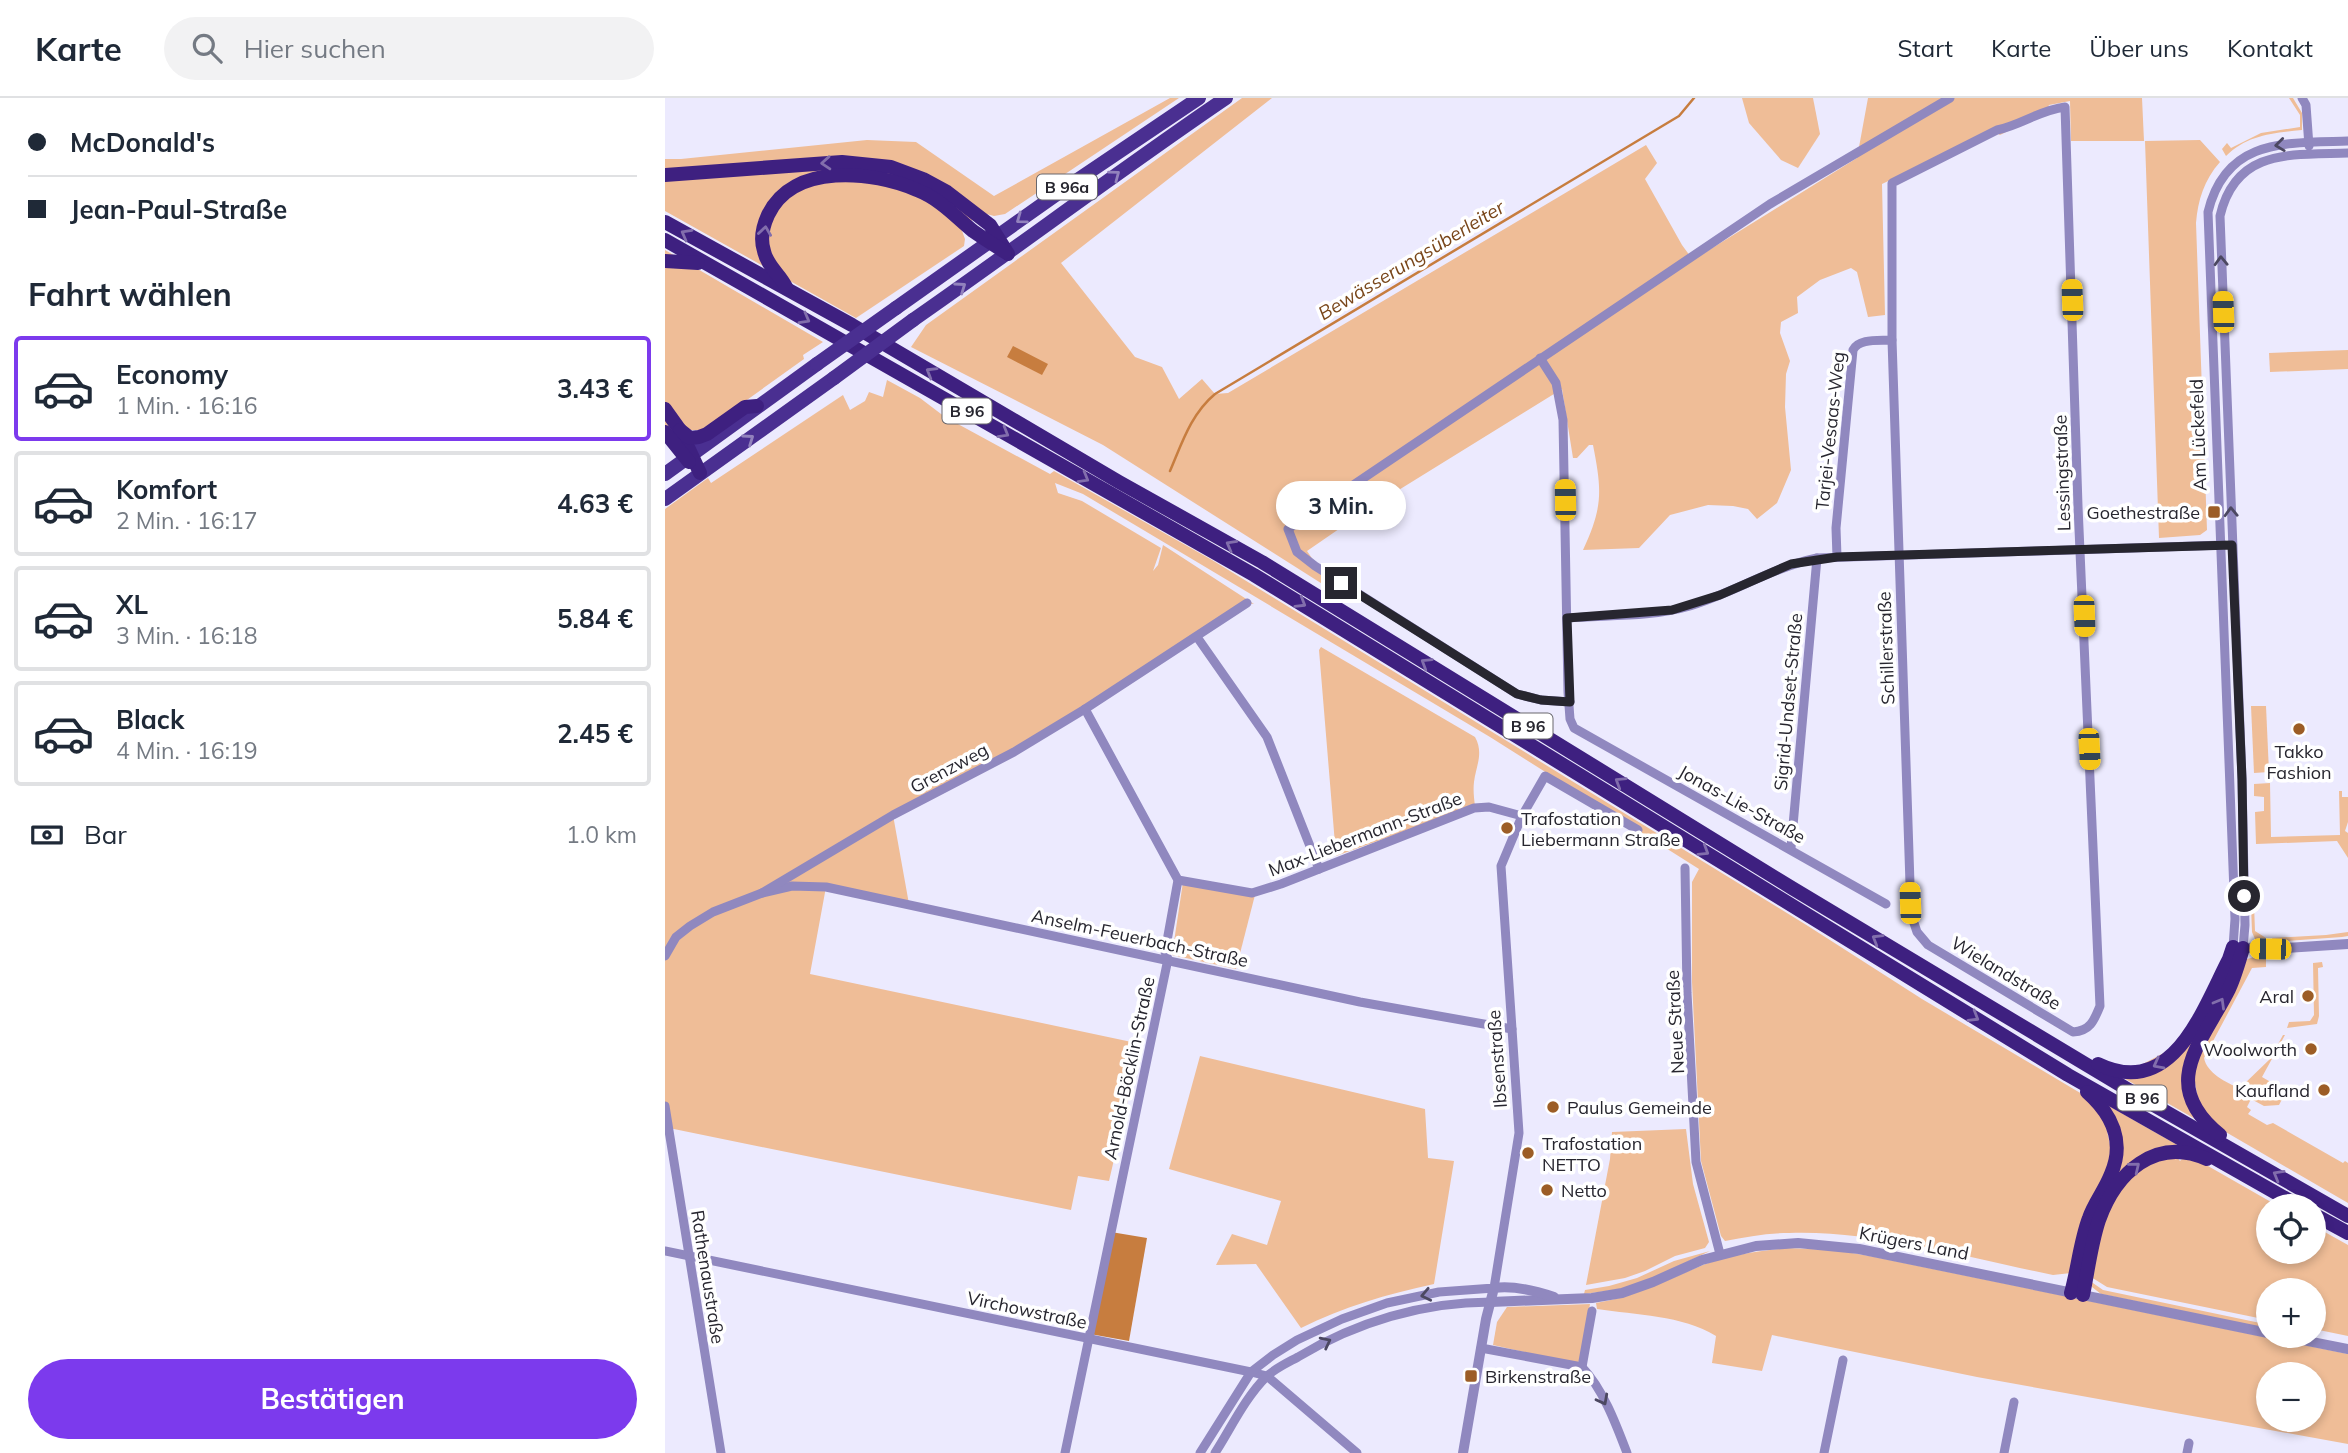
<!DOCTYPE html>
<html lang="de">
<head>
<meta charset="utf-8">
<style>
	:root { --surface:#fff; --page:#f2f2f3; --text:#1f2937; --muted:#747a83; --line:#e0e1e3; --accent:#7c3aed }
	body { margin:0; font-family:Mulish,sans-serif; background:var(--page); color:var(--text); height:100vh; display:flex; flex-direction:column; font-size:26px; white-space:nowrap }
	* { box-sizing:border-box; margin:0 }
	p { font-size:23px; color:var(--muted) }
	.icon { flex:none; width:38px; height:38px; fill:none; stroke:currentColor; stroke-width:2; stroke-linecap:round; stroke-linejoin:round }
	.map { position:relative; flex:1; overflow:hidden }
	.sheet { display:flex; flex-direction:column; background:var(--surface); width:665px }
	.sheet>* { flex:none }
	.top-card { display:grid; align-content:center; height:154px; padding:0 28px; background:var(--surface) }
	.controls { position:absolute; left:1591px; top:1096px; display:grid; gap:14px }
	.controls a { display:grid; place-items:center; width:70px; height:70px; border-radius:50%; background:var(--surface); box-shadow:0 4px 10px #0003; font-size:35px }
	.end { position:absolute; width:32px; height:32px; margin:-16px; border:9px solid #27262f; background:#fff; box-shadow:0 0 0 4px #fff }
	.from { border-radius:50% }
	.bubble { position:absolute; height:49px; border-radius:24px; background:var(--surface); box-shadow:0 4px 10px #0003; font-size:23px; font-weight:700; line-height:49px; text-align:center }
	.car { position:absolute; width:21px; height:42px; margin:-21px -10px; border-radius:9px; box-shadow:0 0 5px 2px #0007; background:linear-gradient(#f5c518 24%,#345 0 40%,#f5c518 0 76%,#345 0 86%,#f5c518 0) }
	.top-card b { display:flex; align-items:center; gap:24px; height:66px; font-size:26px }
	.top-card b+b { border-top:2px solid var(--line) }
	.top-card i { width:18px; height:18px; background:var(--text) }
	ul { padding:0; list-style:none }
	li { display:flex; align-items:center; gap:21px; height:105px; margin:0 14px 10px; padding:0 14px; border:4px solid var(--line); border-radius:7px }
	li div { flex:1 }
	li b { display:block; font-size:26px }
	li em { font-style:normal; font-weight:700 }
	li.on { border-color:var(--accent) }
	li>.icon { width:63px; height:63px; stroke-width:1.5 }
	h2 { padding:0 28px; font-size:32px; line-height:84px }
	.pay { display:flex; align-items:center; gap:18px; height:77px; padding:0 28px; font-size:26px }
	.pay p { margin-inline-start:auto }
	.cta { display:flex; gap:14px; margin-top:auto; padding:14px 28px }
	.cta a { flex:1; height:80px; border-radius:42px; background:var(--accent); color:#fff; font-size:28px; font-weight:700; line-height:80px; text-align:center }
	header { display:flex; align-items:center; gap:42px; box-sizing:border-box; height:98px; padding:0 35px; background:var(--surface); border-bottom:2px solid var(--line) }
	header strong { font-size:33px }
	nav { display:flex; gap:38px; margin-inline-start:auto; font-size:24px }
	.search { width:490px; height:63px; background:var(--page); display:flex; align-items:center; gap:18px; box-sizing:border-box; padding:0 24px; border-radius:38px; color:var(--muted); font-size:26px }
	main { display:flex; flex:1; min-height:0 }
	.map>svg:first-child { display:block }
	.green { fill:#efbd97; fill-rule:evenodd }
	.water { fill:#c77d3f }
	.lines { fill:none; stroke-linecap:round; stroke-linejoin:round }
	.stream { stroke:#c77d3f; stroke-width:2.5 }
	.minor { stroke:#9088bf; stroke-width:9 }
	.tertiary { stroke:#9088bf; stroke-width:10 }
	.primary { stroke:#4a2f91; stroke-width:14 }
	.trunk { stroke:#3e2080; stroke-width:14 }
	.primary-bridge { stroke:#4a2f91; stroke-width:14 }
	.oneway { stroke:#4c4861 }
	.oneway2 { stroke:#826eac }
	.oneway3 { stroke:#9282bd }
	.route { stroke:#27262f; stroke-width:9 }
	.poi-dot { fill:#9c5d26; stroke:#fff; stroke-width:2.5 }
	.labels { text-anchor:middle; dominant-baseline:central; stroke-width:7; stroke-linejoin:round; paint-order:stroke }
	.shield { fill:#fff; stroke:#68676d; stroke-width:2 }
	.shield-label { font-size:16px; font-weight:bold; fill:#27262f }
	.street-label { font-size:18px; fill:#27262f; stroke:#fff }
	.poi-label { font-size:18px; fill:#27262f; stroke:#fff; text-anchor:start }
	.water-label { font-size:19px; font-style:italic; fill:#79461a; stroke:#fff }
</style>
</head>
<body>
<header>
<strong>Karte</strong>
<div class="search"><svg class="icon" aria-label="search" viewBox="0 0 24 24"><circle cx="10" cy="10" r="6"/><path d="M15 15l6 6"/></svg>Hier suchen</div>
<nav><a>Start</a><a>Karte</a><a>Über uns</a><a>Kontakt</a></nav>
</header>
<main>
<section class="sheet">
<div class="top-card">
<b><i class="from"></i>McDonald's</b>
<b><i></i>Jean-Paul-Straße</b>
</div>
<h2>Fahrt wählen</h2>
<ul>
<li class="on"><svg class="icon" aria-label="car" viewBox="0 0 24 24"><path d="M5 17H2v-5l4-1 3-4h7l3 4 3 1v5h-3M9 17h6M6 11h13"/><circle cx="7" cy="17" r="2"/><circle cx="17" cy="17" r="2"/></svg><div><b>Economy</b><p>1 Min. · 16:16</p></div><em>3.43 €</em></li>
<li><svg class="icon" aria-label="car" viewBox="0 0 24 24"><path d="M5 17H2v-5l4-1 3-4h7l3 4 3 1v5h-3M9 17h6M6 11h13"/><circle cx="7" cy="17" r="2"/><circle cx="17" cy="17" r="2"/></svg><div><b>Komfort</b><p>2 Min. · 16:17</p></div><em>4.63 €</em></li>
<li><svg class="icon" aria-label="car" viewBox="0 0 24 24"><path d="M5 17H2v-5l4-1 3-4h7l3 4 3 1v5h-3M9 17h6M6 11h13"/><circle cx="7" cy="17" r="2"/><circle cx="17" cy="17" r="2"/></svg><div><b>XL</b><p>3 Min. · 16:18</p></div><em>5.84 €</em></li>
<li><svg class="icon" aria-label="car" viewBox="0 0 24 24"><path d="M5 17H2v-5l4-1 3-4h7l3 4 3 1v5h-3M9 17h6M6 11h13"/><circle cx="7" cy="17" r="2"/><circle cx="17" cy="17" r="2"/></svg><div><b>Black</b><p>4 Min. · 16:19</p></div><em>2.45 €</em></li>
</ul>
<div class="pay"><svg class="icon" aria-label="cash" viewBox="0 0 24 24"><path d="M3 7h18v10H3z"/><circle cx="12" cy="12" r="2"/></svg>Bar<p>1.0 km</p></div>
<div class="cta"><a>Bestätigen</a></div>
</section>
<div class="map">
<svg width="1683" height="1355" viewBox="0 0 1683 1355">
	<rect width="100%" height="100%" fill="#eceafe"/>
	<g class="green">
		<polygon points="505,0 514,0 340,116 329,118 318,115 296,130 300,141 299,148 191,220 0,113 0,61 16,61 202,42 251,44 329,98"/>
		<path d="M577,0H607L396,165L470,259L497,269L514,301L537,281L550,296L563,295L981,47L992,65L980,81L1017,147L1028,162L1192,60L1203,0H1477L1479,43H1406L1405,3L1384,7L1381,14L1335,37L1328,33L1217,86L1220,217L1203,219L1192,174L1186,170L1155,182L1132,199L1133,215L1116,224L1115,235L1125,263L1121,276L1120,309L1126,372L1112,405L1092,421L1083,411L1068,408L1043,407L1005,417L974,450L918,452C938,409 937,393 928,347H924L912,360H908L897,291L703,411L642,453L670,494L438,347L246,249L261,227Z"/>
		<polygon points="1077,0 1148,0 1155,36 1133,70 1116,62 1084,25"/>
		<path d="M1624,0H1628L1637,15V32C1608,35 1582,37 1561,58L1557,51L1562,45L1566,50L1596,35L1635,29V17Z"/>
		<path d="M1535,42L1555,64C1539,82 1533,102 1531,125L1542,432L1535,437L1494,440L1480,43Z"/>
		<polygon points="0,152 158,244 138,257 139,261 40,332 26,332 0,339"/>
		<polygon points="1683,252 1683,271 1605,274 1604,255"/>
		<path d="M222,282L255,300L280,319L385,376L389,373L547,462L1143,828L1257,901L1422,999L1438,1015L1447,1056L1406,1175L1388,1177C1304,1160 1209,1132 1124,1135C1102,1135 1081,1139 1060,1143L1056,1138L1036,1063L1027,884V784L1034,771L825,639L418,396L390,385L393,395L417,403L496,450L488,473L493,467L498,447L589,506L582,505L420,611L228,717L244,806L161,789L145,876L476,946L444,1083L413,1078L406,1112L4,1030L0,1008V411L43,380L46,385L178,297L185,312L200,303L204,294L218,299Z"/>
		<path d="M656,549L810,639C819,655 811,668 809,684C808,692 809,700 810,708L671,758L654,552Z"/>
		<polygon points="1586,608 1601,608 1604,674 1589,675"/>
		<polygon points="1605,685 1606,739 1675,737 1674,693 1677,693 1677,699 1683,699 1683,724 1680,733 1683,735 1683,760 1672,743 1591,746 1590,714 1599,713 1599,699 1589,698 1589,686"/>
		<polygon points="1588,780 1590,833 1601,840 1601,846 1590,841 1587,834 1585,781"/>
		<polygon points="518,784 590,797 571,871 507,857"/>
		<polygon points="1683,834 1683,838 1677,839 1608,844 1607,840 1661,837"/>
		<path d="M1601,856V869L1587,870L1539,960C1542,975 1561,985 1575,990L1605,961L1618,937H1620L1597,979L1616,990L1618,987L1623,990L1614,1007L1599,1008L1586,1001L1582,1009L1586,1012L1583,1016L1602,1027L1608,1025L1678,1065L1680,1063L1683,1065V1105L1547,1026L1535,1012L1527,968L1582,861Z"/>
		<polygon points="1657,864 1658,869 1653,870 1654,918 1652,926 1622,930 1624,924 1645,923 1649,917 1648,865"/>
		<polygon points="1529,939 1518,968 1532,1022 1455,978"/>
		<path d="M535,958L760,1011L763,1060L789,1063L769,1186C722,1196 678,1209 636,1230L591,1166L551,1167L567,1136L602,1147L616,1103L504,1071Z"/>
		<polygon points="1444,1008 1516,1049 1480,1056 1449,1079"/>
		<polygon points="1021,1031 1028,1086 1044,1144 1040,1150 1010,1158 980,1173 960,1180 921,1187 945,1061 947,1034"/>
		<path d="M1511,1058L1515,1063L1518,1060L1536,1064L1613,1108H1603V1153H1648L1649,1128L1683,1147V1238L1649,1231L1648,1192H1603V1222L1442,1189L1426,1179C1432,1140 1443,1097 1475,1070C1483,1063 1501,1061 1511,1058Z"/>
		<path d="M1122,1150L1170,1152L1210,1159L1683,1256V1346L1312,1279L1107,1237L1097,1273L1047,1265L1051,1238C1017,1217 971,1217 932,1211L931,1205C970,1199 1001,1182 1038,1167C1064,1157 1093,1153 1122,1150ZM1603,1276H1648V1321H1603Z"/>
		<polygon points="1045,1153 992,1178 956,1191 919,1196 920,1192 944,1188 972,1180 1009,1163"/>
		<polygon points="1425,1183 1438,1192 1600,1226 1599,1230 1436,1196 1427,1189"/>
		<polygon points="925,1206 916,1261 911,1266 828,1247 832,1224 842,1209"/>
	</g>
	<g class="water">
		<polygon points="348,248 383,266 377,277 342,259"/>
		<polygon points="446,1134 482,1140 464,1243 425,1236"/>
	</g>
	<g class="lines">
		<path class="stream" d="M505,373C517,345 526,316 550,296L1014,18L1029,0"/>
		<g class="minor">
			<polyline points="1637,0 1641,7 1644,48"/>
			<path d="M1400,9L1413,408L1435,908C1429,923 1425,933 1408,934L1263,847L1252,834L1246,816L1227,242V85L1332,32C1356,27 1375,12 1400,9Z"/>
			<polyline points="875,260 891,285 898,322 903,594 905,621 909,630 1221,806"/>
			<path d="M1172,459L1171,430L1188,252C1194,240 1214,243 1227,242"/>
			<path d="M903,520C939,517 987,519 1021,509C1067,496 1105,470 1152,460L1559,447"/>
			<polyline points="532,539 602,639 654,771"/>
			<polyline points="905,604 876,602 852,596 650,468 632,454 623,431 1105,106 1285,0"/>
			<polyline points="1126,750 1152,460"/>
			<polyline points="1020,770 1022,895 1031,1064 1055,1156"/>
			<polyline points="513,782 587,795 616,786 809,710 824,709 857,718"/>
			<polyline points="97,795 127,788 161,789 695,904 847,931"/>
			<path d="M1568,849L1570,821L1543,114C1561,40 1621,45 1683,43"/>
			<path d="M1578,850L1580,827L1577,681L1555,118C1571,50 1626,57 1683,55"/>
			<polyline points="0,858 11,839 25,828 48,814 97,795 228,717 349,654 420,611 582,505"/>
			<polyline points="0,1008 56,1355"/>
			<polyline points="0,1153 586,1274 602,1278 692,1355"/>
			<path d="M816,1250L917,1269C938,1291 951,1326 962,1355"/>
			<polyline points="917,1269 927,1213"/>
			<polyline points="400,1355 503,861 500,854 513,782 420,611"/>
			<polyline points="535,1355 586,1274 608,1257 632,1242 677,1221 722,1205 774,1194 829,1190 854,1035 836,768 857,718 880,678 973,732"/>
			<path d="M550,1355C566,1330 580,1300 601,1279C609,1271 622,1265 633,1259C691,1224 758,1204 826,1204"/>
			<polyline points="1159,1355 1178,1262"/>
			<polyline points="1339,1355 1349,1304"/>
			<polyline points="1522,1355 1524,1345"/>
		</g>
		<g class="tertiary">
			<polyline points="1571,849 1605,851 1683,846"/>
			<polyline points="826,1204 927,1200 957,1195 988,1184 1037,1162 1091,1148 1133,1145 1194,1151 1603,1235"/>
			<polyline points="1612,1237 1683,1251"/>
			<path d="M798,1355L821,1221L829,1190C848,1187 871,1193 889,1199"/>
		</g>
		<g class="primary">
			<polyline points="231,210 399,91 534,0"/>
			<path d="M248,222C353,149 455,72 561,0"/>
			<polyline points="0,376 152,266"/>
			<polyline points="0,401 169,280"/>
		</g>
		<g class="trunk">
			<polyline points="0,77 177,64 226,69 258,81 282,94 325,127 343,156"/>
			<polyline points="0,124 187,227 454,384 597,464 1127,790 1487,1006 1683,1118"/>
			<polyline points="0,142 589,477 1403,977 1634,1108"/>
			<polyline points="0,163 33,165"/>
			<path d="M121,189C115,176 102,168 99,153C95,141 98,128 103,117C128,64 208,73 252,92C275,101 290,118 308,133C318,140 329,147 340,154"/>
			<polyline points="0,311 15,332 35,375"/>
			<polyline points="15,332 25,340 34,339 42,336 80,309 92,308"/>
			<polyline points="0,334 24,364"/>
			<path d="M1433,966C1508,1002 1537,913 1564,861L1568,849"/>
			<path d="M1555,1037C1492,986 1537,945 1564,891C1570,878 1574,864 1578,850"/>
			<polyline points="1648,1116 1683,1135"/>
			<path d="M1406,1195C1413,1170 1415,1144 1424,1120C1429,1105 1440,1092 1446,1076C1460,1044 1447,1016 1422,994"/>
			<path d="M1418,1197C1423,1173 1426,1146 1434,1122C1451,1075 1490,1038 1542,1061"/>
		</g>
		<g class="primary-bridge">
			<polyline points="152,266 231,210"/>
			<polyline points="169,280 248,222"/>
		</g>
	</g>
	<defs><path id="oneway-chevron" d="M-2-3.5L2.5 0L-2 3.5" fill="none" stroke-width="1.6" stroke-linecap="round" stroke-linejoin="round" transform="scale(1.75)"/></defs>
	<g class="oneway">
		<use href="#oneway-chevron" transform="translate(1615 47) rotate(173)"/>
		<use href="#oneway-chevron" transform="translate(1556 163) rotate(-92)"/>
		<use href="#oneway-chevron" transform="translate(1566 414) rotate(-92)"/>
		<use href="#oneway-chevron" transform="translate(761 1197) rotate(168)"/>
		<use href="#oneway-chevron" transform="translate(661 1244) rotate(-27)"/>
		<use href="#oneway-chevron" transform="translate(938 1302) rotate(62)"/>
	</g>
	<g class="oneway2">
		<use href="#oneway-chevron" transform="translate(161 65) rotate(176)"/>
		<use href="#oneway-chevron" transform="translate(100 133) rotate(-82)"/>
		<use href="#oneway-chevron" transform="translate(21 136) rotate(-151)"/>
		<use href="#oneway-chevron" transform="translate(140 221) rotate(29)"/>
		<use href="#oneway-chevron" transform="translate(266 274) rotate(-149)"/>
		<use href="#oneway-chevron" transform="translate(339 335) rotate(30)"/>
		<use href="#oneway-chevron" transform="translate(419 380) rotate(30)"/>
		<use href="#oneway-chevron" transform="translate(566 447) rotate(-151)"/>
		<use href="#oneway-chevron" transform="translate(636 505) rotate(31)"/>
		<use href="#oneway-chevron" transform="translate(761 565) rotate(-148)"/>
		<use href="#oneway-chevron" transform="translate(955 684) rotate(-148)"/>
		<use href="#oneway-chevron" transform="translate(1039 753) rotate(32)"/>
		<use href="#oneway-chevron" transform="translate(1212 841) rotate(-149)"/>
		<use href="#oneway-chevron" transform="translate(1555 905) rotate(-60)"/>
		<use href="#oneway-chevron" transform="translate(1309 919) rotate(31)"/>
		<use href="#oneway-chevron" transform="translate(1493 966) rotate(152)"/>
		<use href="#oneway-chevron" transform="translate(1470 1069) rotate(-39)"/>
		<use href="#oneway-chevron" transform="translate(1613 1077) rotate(-150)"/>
	</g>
	<g class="oneway3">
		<use href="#oneway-chevron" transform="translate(450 77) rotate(-37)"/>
		<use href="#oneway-chevron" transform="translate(356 121) rotate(144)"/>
		<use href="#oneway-chevron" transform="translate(296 189) rotate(-35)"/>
		<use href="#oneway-chevron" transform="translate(84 341) rotate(-35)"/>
	</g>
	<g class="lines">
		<polyline class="route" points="676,485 852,596 876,602 905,604 902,520 1007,512 1055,497 1126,466 1172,459 1567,447 1577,681 1579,798"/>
	</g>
	<g class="poi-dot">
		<rect x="1542" y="407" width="14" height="14" rx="3.5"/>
		<circle cx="1634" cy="631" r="7"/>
		<circle cx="842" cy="730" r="7"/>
		<circle cx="1643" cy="898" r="7"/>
		<circle cx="1646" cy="951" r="7"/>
		<circle cx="1659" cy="992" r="7"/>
		<circle cx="888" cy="1009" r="7"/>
		<circle cx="863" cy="1055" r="7"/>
		<circle cx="882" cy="1092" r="7"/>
		<rect x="799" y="1271" width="14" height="14" rx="3.5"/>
	</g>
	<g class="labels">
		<g class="shield">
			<rect x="372" y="76.5" width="60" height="25" rx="5"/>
			<rect x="277.5" y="300.5" width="49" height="25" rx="5"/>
			<rect x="838.5" y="615.5" width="49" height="25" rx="5"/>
			<rect x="1452.5" y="987.5" width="49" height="25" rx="5"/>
		</g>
		<g class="shield-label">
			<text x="402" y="89">B 96a</text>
			<text x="302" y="313">B 96</text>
			<text x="863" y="628">B 96</text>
			<text x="1477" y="1000">B 96</text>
		</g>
		<g class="street-label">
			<text transform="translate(1165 333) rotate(-84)">Tarjei-Vesaas-Weg</text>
			<text transform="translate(1533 337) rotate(-92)">Am Lückefeld</text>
			<text transform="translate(1397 375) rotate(-92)">Lessingstraße</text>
			<text transform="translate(1221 550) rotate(-92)">Schillerstraße</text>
			<text transform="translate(1123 604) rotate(-85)">Sigrid-Undset-Straße</text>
			<text transform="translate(284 670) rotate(-28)">Grenzweg</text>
			<text transform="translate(1077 706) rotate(29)">Jonas-Lie-Straße</text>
			<text transform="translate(700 736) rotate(-21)">Max-Liebermann-Straße</text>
			<text transform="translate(475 840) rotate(12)">Anselm-Feuerbach-Straße</text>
			<text transform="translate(1341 875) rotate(31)">Wielandstraße</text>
			<text transform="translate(1010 924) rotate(-93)">Neue Straße</text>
			<text transform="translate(832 961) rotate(-94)">Ibsenstraße</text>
			<text transform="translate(464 970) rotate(-78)">Arnold-Böcklin-Straße</text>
			<text transform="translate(1249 1145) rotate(11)">Krügers Land</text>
			<text transform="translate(43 1179) rotate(81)">Rathenaustraße</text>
			<text transform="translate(362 1212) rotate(12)">Virchowstraße</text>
		</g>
		<g class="poi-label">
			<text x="1535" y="414" text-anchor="end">Goethestraße</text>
			<text x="1634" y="653" text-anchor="middle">Takko<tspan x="1634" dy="21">Fashion</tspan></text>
			<text x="856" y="720">Trafostation<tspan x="856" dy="21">Liebermann Straße</tspan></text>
			<text x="1629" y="898" text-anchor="end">Aral</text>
			<text x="1632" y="951" text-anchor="end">Woolworth</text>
			<text x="1645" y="992" text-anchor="end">Kaufland</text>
			<text x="902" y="1009">Paulus Gemeinde</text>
			<text x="877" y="1045">Trafostation<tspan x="877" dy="21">NETTO</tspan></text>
			<text x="896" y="1092">Netto</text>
			<text x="820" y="1278">Birkenstraße</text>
		</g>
		<g class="water-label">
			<text transform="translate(746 162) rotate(-31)">Bewässerungsüberleiter</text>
		</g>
	</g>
</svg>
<div class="controls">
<a><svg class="icon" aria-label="locate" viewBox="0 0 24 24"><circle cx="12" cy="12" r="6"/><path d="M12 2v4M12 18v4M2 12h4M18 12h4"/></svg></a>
<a>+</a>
<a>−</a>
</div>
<i class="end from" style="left:1579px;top:798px"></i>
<i class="end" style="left:676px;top:485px"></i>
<div class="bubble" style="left:611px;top:383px;width:130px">3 Min.</div>
<i class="car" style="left:1407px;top:202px;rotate:358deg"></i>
<i class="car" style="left:1558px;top:214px;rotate:358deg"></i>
<i class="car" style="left:900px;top:402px;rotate:359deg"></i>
<i class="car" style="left:1419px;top:518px;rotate:178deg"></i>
<i class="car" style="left:1424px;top:651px;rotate:177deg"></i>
<i class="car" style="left:1245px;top:805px;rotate:358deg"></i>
<i class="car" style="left:1605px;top:851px;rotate:271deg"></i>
</div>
</main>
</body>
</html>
